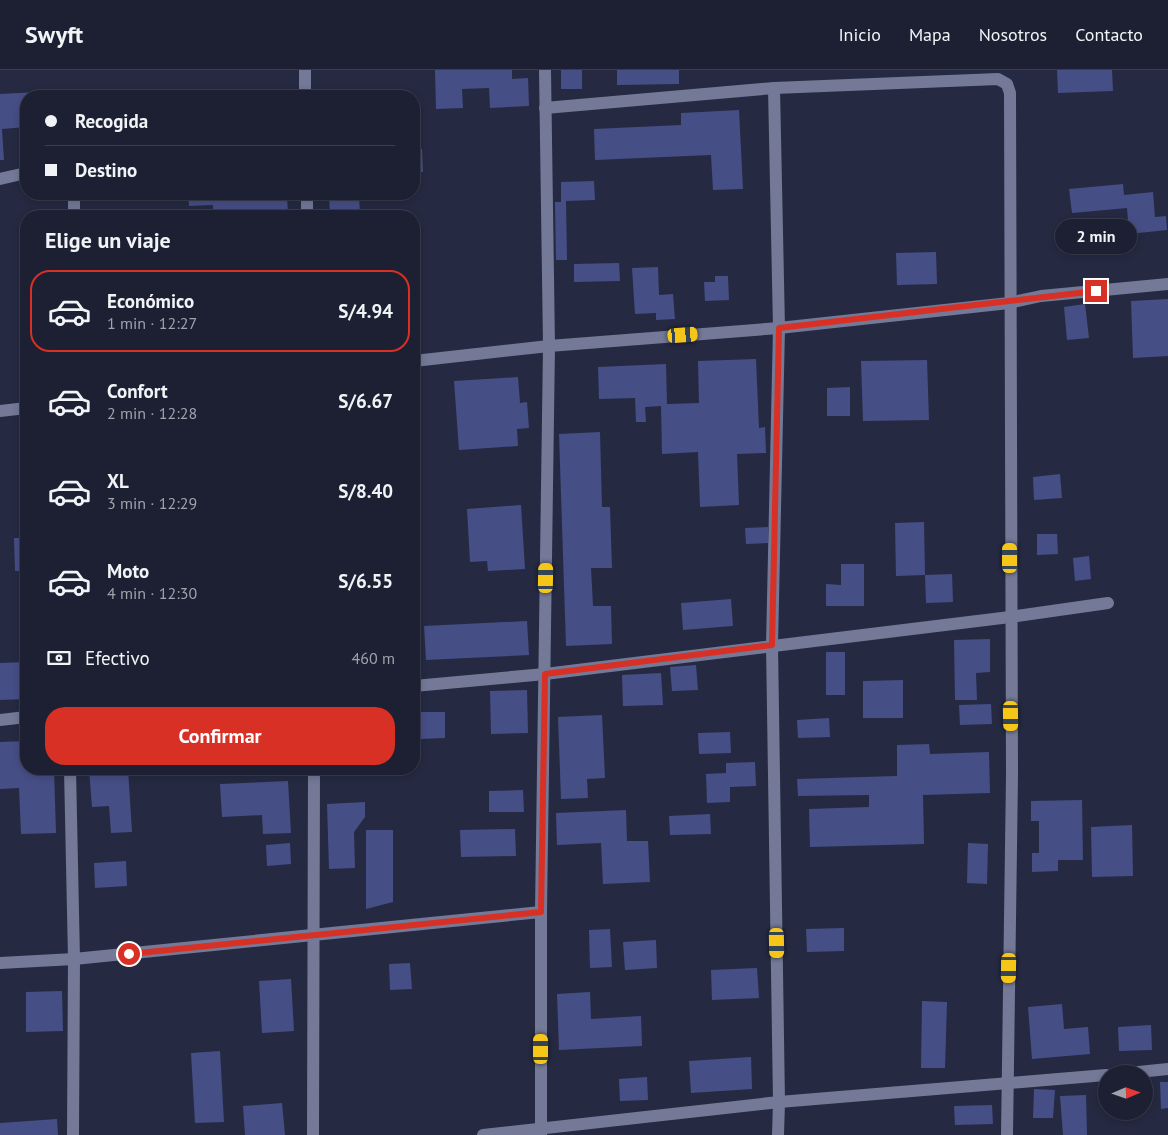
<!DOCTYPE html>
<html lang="es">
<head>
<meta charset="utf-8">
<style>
	:root { --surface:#1c2032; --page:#292d3e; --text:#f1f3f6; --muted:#a0a3ac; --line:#3a3e4d; --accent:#d93025 }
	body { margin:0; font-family:"PT Sans",sans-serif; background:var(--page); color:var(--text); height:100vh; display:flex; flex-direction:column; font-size:19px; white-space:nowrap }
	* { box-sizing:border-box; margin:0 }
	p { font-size:16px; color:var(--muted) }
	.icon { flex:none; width:28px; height:28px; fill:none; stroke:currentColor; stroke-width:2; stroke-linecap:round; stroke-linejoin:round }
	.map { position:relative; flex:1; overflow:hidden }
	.details { position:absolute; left:20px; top:140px; width:400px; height:565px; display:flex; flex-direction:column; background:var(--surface); border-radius:20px; box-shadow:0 2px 8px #0003,0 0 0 1px var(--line) }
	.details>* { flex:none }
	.guide { position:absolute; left:20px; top:20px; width:400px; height:110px; border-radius:20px; box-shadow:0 2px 8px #0003,0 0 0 1px var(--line); display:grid; align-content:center; height:110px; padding:0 25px; background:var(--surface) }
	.needle { width:32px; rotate:88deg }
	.fabs { position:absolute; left:1098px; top:995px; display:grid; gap:10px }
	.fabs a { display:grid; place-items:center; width:55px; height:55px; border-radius:50%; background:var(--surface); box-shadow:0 2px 8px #0003,0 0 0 1px var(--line); font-size:25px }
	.end { position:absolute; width:22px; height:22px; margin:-11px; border:6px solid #d93025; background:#fff; box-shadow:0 0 0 2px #fff }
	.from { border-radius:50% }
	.bubble { position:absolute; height:35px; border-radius:18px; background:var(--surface); box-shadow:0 2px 8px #0003,0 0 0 1px var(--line); font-size:16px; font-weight:700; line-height:35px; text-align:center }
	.car { position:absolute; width:15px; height:30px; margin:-15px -8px; border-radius:6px; box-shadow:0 0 4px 1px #0007; background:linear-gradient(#f5c518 24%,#345 0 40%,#f5c518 0 76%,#345 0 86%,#f5c518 0) }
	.guide b { display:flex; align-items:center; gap:18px; height:48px; font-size:19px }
	.guide b+b { border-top:1px solid var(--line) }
	.guide i { width:12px; height:12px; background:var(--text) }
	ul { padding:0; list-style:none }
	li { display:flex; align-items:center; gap:15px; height:82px; margin:0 10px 8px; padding:0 15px; border:2px solid transparent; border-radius:20px }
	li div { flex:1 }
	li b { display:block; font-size:19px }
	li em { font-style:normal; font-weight:700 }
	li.selected { border-color:var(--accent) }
	li>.icon { width:45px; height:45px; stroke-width:1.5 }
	h2 { padding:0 25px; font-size:22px; line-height:60px }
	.pay { display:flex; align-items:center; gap:12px; height:55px; padding:0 25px; font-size:19px }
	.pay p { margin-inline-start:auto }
	.primary-button { display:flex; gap:10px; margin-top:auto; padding:10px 25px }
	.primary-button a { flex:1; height:58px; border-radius:20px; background:var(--accent); color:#fff; font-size:20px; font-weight:700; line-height:58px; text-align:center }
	header { display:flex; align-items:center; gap:30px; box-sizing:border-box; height:70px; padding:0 25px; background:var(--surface); border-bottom:1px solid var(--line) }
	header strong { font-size:24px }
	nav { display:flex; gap:28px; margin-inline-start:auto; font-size:18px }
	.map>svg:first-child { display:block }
	.building { fill:#464e86 }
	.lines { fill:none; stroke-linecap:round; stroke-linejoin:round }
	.street { stroke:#737997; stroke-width:12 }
	.route { stroke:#d93025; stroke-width:6 }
</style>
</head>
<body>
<header>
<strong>Swyft</strong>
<nav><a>Inicio</a><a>Mapa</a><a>Nosotros</a><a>Contacto</a></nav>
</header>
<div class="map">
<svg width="1168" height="1065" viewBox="0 0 1168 1065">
	<rect width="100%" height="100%" fill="#252a42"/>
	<g class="building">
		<polygon points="435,0 512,0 512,9 528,8 529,36 490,38 489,18 462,19 463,38 436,39"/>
		<rect x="561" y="0" width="21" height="19"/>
		<polygon points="617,0 679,0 679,14 617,15"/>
		<polygon points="1057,0 1112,0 1113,21 1058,23"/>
		<polygon points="58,21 59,26 26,26 26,57 2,59 4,90 0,90 0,24"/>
		<polygon points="739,40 743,119 713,120 711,85 595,90 594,59 681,55 681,43"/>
		<polygon points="414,79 422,79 423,102 414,103"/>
		<polygon points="594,111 595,130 566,131 567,190 556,190 555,132 561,132 561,112"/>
		<polygon points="1123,114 1124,125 1153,122 1155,147 1166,146 1167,160 1129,164 1127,138 1072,143 1069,119"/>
		<polygon points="188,124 287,124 288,146 278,146 278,142 249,143 250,146 213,146 213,135 189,136"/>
		<polygon points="329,124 359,124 360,146 330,146"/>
		<polygon points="152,143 152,146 102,146 102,145"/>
		<polygon points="23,153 26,153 26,176 25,176"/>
		<polygon points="936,182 937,214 897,215 896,183"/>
		<polygon points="619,193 620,211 574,212 574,194"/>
		<polygon points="658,197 659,225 673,224 675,249 656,250 656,243 635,244 632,198"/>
		<polygon points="715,206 728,206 729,230 705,231 704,212 715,212"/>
		<polygon points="1168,229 1168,286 1133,288 1131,231"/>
		<polygon points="1085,234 1089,268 1067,270 1064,237"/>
		<polygon points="756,289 759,358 765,357 766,383 737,384 739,435 700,437 698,382 662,384 661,336 645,337 646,352 636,352 635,328 599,329 598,297 666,294 667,334 699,333 698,291"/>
		<polygon points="927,290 929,350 863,351 861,291"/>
		<polygon points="518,307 520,333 527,332 529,358 517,359 518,376 459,380 454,311"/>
		<polygon points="850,317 850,346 827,346 827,318"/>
		<polygon points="600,362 602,437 610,437 612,498 591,498 593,536 611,536 612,574 566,576 559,364"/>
		<polygon points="1060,404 1062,428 1034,430 1033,407"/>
		<polygon points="521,435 525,499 488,501 487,491 470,492 467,439"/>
		<polygon points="924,452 925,505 896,506 895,453"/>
		<polygon points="768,457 768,473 746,474 745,458"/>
		<polygon points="1037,464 1057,464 1058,484 1037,485"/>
		<polygon points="14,468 26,468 26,501 15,501"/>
		<polygon points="1089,486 1091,509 1075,511 1073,488"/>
		<polygon points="841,494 864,494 864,536 826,536 826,514 841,515"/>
		<polygon points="952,504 953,532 926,533 925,505"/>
		<polygon points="731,529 733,556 683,560 681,533"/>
		<polygon points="527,551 529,585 426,590 424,556"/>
		<polygon points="990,569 990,602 976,603 977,630 955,630 954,570"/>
		<rect x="826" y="582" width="19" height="43"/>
		<polygon points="26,592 26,629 0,630 0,593"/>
		<polygon points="696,595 698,620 672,621 670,597"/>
		<polygon points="661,603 663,635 623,636 622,605"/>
		<polygon points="903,610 903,648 863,648 863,611"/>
		<polygon points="527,620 528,663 491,664 490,621"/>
		<polygon points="991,634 992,654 960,655 959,635"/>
		<polygon points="420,642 445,642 445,668 420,669"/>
		<polygon points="602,645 605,708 587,709 588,728 561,729 558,647"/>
		<polygon points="829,648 830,667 798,668 797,650"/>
		<polygon points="730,662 731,683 699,684 698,663"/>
		<polygon points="26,671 26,699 54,699 56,763 21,764 19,718 0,719 0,672"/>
		<polygon points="929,674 930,684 989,682 990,723 923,725 924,774 810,777 809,739 869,737 869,725 798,726 797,709 897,706 897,675"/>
		<polygon points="755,692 756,716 730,717 730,732 707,733 706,704 726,703 726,693"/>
		<polygon points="89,699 128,699 132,762 111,763 109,736 92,737"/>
		<polygon points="288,711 291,763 263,764 262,745 222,747 220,714"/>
		<polygon points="523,720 524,742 489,742 489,721"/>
		<polygon points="1082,730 1083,790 1058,790 1058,801 1032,802 1032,783 1039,783 1039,751 1031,751 1031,731"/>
		<polygon points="365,732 365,747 354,762 355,798 329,799 327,734"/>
		<polygon points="626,740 627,771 648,771 650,812 603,814 601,773 557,775 556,743"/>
		<polygon points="710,744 711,764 670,765 669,746"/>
		<polygon points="1132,755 1133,806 1092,807 1091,757"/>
		<polygon points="515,759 516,786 461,787 460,760"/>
		<polygon points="366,760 393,760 393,832 366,839"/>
		<polygon points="290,773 291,794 267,796 266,775"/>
		<polygon points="968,773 988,774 987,814 967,813"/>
		<polygon points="126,791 127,816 95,818 94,793"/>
		<polygon points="844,858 844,881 807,882 806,859"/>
		<polygon points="610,859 612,897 590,898 589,860"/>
		<polygon points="656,870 657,898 625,900 623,872"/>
		<polygon points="410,893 412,919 390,920 389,894"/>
		<polygon points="757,898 759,928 712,930 711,900"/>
		<polygon points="291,909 294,961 262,963 259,911"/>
		<polygon points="62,921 63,961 26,962 26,922"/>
		<polygon points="590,922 591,949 641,946 642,976 559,980 557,924"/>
		<polygon points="922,931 947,932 945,998 921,998"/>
		<polygon points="1062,934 1064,959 1088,957 1090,984 1032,989 1028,937"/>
		<polygon points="1151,955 1152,980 1119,981 1118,957"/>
		<polygon points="220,981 224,1052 195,1053 191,983"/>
		<polygon points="751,987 752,1019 691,1023 689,991"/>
		<polygon points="647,1007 648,1030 620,1031 619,1009"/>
		<polygon points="1160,1012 1168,1012 1168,1038 1161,1039"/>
		<polygon points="1034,1019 1055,1020 1053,1048 1033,1048"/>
		<polygon points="1086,1025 1087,1065 1063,1065 1060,1026"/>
		<polygon points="282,1033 285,1065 245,1065 243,1036"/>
		<polygon points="992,1035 993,1054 955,1055 954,1036"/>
		<polygon points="57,1049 58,1065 0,1065 0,1053"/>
	</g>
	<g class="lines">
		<g class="street">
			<polyline points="305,0 305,26"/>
			<polyline points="774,18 779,258 772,575 779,1032 778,1065"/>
			<polyline points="545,38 774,18 998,9 1007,14 1010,23 1012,705 1007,1065"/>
			<polyline points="0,109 26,103"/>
			<polyline points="307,124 307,146"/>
			<polyline points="74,146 74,124"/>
			<polyline points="414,291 549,276 779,258 1009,233 1041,226 1168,214"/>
			<polyline points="0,341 26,338"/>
			<polyline points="414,616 545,604 1010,547 1108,533"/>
			<polyline points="0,650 26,647"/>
			<polyline points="70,699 74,889 73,1065"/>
			<polyline points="0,893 74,889 541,842"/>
			<polyline points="1119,1004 1168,999"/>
			<polyline points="313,1065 314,699"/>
			<polyline points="483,1065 779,1032 1106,1005"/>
			<polyline points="541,1065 541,842 549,276 545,0"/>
		</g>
	</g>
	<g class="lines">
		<polyline class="route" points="129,884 541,842 545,604 772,575 779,258 1096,221"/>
	</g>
</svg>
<div class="fabs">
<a><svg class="needle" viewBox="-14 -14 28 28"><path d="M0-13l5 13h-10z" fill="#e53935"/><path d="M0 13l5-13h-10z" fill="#a0a3ac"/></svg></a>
</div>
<i class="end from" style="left:129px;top:884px"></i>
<i class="end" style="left:1096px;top:221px"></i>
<div class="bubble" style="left:1055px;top:149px;width:82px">2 min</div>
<i class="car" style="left:683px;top:265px;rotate:86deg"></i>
<i class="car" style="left:1010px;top:488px;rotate:0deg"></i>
<i class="car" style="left:546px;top:508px;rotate:1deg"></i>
<i class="car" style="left:1011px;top:646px;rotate:179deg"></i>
<i class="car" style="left:777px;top:873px;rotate:179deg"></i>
<i class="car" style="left:1009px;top:898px;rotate:181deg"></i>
<i class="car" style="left:541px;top:979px;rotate:0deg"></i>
<div class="guide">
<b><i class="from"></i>Recogida</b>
<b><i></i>Destino</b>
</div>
<section class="details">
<h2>Elige un viaje</h2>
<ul>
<li class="selected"><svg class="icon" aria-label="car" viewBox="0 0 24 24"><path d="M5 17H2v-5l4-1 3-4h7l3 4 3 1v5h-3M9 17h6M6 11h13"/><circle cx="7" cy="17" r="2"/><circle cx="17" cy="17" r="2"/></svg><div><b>Económico</b><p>1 min · 12:27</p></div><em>S/4.94</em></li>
<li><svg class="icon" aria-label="car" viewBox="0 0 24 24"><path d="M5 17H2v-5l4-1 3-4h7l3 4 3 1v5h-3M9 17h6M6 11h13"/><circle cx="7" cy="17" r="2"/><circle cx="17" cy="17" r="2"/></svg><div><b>Confort</b><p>2 min · 12:28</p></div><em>S/6.67</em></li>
<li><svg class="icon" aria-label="car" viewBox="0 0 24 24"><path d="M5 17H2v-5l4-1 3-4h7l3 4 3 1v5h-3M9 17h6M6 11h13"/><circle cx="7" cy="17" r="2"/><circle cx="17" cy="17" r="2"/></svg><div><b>XL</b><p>3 min · 12:29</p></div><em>S/8.40</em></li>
<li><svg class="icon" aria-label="car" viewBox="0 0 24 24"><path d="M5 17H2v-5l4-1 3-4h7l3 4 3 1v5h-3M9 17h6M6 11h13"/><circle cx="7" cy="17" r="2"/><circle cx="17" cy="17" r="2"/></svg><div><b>Moto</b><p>4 min · 12:30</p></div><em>S/6.55</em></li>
</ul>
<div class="pay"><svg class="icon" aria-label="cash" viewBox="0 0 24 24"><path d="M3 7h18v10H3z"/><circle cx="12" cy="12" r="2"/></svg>Efectivo<p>460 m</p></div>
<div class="primary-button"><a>Confirmar</a></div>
</section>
</div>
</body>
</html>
